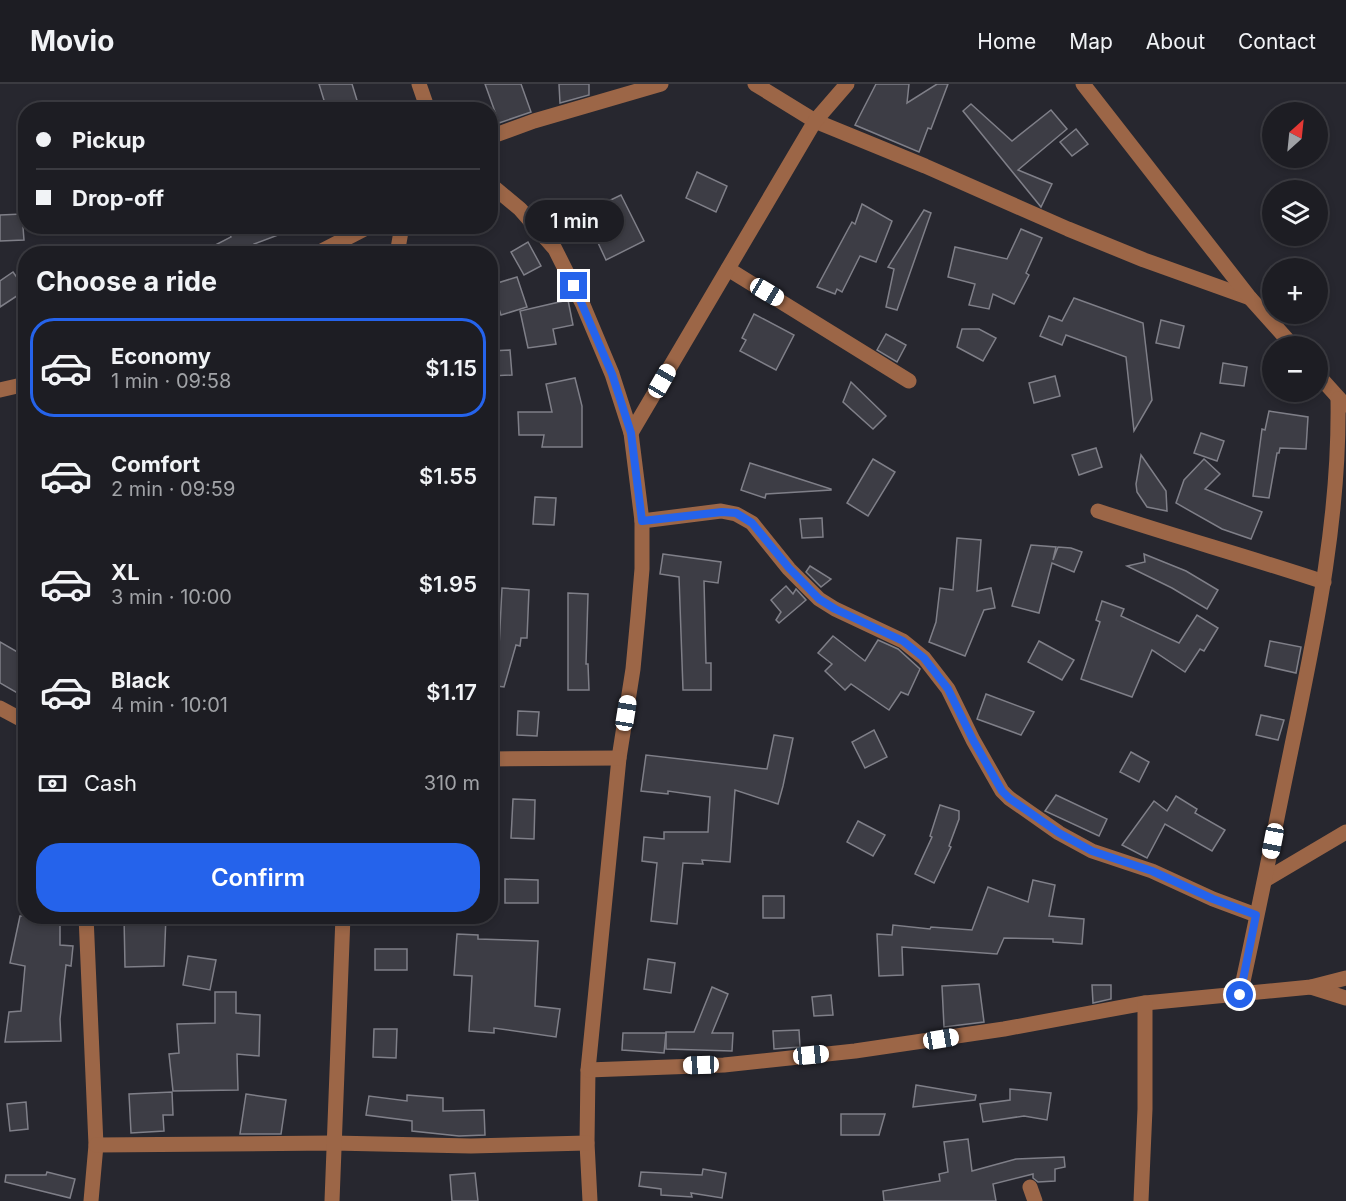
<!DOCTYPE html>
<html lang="en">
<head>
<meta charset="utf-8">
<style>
	:root { --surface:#1d1d23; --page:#2a2a30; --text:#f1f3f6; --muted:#a0a2a6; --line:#3b3b41; --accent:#2563eb }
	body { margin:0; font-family:Inter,sans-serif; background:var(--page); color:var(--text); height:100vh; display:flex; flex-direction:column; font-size:22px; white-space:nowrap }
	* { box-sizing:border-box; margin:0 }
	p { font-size:20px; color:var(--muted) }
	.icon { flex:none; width:33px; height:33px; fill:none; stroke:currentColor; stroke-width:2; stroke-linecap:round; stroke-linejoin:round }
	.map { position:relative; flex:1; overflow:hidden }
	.drawer { position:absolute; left:18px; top:162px; width:480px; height:678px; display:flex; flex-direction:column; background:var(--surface); border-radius:24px; box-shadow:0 3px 9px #0003,0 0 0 2px var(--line) }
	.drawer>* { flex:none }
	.banner { position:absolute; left:18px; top:18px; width:480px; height:132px; border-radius:24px; box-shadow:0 3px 9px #0003,0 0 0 2px var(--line); display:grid; align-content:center; height:132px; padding:0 18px; background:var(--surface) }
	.needle { width:39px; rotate:27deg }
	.controls { position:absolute; left:1262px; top:18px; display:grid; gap:12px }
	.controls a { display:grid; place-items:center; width:66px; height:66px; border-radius:50%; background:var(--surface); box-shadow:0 3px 9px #0003,0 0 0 2px var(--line); font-size:30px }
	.end { position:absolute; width:27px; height:27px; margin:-14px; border:8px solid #2563eb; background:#fff; box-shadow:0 0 0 3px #fff }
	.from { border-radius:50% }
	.bubble { position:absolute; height:42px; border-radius:21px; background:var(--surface); box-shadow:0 3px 9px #0003,0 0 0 2px var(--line); font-size:20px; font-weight:600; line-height:42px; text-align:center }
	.car { position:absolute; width:18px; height:36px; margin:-18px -9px; border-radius:8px; box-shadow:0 0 4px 2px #0007; background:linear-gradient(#fff 24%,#345 0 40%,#fff 0 76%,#345 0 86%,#fff 0) }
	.banner b { display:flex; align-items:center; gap:21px; height:57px; font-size:22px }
	.banner b+b { border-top:2px solid var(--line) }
	.banner i { width:15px; height:15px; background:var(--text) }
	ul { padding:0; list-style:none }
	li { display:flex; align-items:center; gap:18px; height:99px; margin:0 12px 9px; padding:0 6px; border:3px solid transparent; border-radius:24px }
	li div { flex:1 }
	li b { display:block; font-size:22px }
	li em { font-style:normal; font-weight:600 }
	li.active { border-color:var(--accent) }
	li>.icon { width:54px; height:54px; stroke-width:1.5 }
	h2 { padding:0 18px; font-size:27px; line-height:72px }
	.pay { display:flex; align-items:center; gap:15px; height:66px; padding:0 18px; font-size:22px }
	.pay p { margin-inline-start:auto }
	.cta { display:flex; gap:12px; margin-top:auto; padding:12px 18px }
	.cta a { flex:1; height:69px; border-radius:24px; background:var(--accent); color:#fff; font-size:24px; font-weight:600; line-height:69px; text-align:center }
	header { display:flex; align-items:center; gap:36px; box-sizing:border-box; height:84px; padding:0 30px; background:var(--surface); border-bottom:2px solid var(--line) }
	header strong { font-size:28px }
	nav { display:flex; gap:33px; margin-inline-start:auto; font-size:21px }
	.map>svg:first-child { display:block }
	.building { fill:#3d3d45; stroke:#7f7f88; stroke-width:1.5 }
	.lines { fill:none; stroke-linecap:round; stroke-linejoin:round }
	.minor { stroke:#9c6647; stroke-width:15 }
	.route { stroke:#2563eb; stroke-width:8 }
</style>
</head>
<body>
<header>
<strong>Movio</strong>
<nav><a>Home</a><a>Map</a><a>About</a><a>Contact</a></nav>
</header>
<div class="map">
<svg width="1346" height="1117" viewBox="0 0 1346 1117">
	<rect width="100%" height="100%" fill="#27272f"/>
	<g class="building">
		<polygon points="319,0 352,0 360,26 327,26"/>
		<polygon points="485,0 521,0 531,28 499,39"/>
		<polygon points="559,0 589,0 589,11 560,19"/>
		<polygon points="876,0 909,0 907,19 937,0 948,0 931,45 928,44 919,68 855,41"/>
		<polygon points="971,20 1012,57 1051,26 1067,45 1018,86 1052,100 1041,123 963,27"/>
		<polygon points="1076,45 1088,60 1072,72 1060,58"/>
		<polygon points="697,88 727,102 716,128 686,114"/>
		<polygon points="621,111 644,157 606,176 593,148 587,151 577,132"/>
		<polygon points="862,120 892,137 876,178 860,172 842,208 837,205 835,210 817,203 852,138 855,140"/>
		<polygon points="924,126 931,129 897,226 886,223 894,185 888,183"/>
		<polygon points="22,130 24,156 0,157 0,131"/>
		<polygon points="227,142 294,142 294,145 254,160 256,170 198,170 231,153"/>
		<polygon points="1021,145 1042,154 1026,189 1029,191 1014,220 993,210 989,225 969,221 975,200 948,193 955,163 1007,175"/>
		<polygon points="528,158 541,182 524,191 511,168"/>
		<polygon points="13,188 26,206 0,223 0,197"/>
		<polygon points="517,193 527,223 501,231 491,201"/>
		<polygon points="1074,214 1143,239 1152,316 1134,347 1126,273 1066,251 1062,261 1040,252 1049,232 1062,237"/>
		<polygon points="568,216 573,241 553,245 556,260 528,264 520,227"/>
		<polygon points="754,230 794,251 776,286 740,267 746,256 742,254"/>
		<polygon points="1161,236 1184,242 1179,264 1156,259"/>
		<polygon points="962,245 979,245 996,254 983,277 957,263"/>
		<polygon points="886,250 906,261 897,278 877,266"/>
		<polygon points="510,266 512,291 490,292 490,267"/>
		<polygon points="1223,279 1247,283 1244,302 1220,299"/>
		<polygon points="1055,292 1060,312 1034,319 1029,299"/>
		<polygon points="575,294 582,322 582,363 542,363 544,351 519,351 518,328 552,328 546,300"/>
		<polygon points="851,298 886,332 873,345 843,318"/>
		<polygon points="1269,327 1308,333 1306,365 1280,364 1279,369 1277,369 1269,414 1253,412 1262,345 1265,346"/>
		<polygon points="1201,349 1224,357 1217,377 1194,369"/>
		<polygon points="1096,364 1102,383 1079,391 1072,371"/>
		<polygon points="1141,371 1166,407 1167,427 1147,423 1137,408 1136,400"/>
		<polygon points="873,375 895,388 868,432 847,419"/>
		<polygon points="1204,375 1220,390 1205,405 1262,428 1251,455 1222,445 1176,419 1184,396"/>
		<polygon points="750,379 831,405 831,406 766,410 765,414 741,406"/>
		<polygon points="535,413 556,414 554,441 533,440"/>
		<polygon points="822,434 823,453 802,454 800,435"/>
		<polygon points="957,454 981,456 977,507 991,504 995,524 984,526 965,572 929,558 936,538 940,504 953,506"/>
		<polygon points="1031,461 1056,463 1053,476 1058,463 1071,464 1082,468 1074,488 1052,479 1039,529 1012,522"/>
		<polygon points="663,470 721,478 718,499 704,497 706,579 711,579 711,606 683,606 679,493 660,490"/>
		<polygon points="1144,470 1186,487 1218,506 1207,525 1172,504 1127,482 1145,478"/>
		<polygon points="810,482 831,495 821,503 806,488"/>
		<polygon points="786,502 793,510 796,505 806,516 779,539 776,536 781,528 771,516"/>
		<polygon points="502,504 529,506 527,554 521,554 520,562 516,561 504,603 497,602"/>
		<polygon points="568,509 588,510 586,580 588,580 589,606 568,606"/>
		<polygon points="1102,517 1124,525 1121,532 1179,559 1197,531 1218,544 1204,567 1200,565 1185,588 1152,566 1132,613 1081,595 1100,538 1096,536"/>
		<polygon points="833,552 865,577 878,556 898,565 920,585 908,611 901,608 889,626 851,600 845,606 825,587 832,580 818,569"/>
		<polygon points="1039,557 1074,576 1062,596 1028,578"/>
		<polygon points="1270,557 1301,563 1296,589 1265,582"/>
		<polygon points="0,558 26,573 26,614 0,599"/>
		<polygon points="986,610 1034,628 1021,651 977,635"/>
		<polygon points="518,627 539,628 537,652 517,651"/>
		<polygon points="1261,631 1284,636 1278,656 1256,651"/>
		<polygon points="874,646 887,673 865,684 852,658"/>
		<polygon points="774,651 793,654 783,702 778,720 735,706 730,778 702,776 703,780 683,779 677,840 651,837 657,779 642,777 644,753 664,755 664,748 708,748 710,713 668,707 668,710 641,707 646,671 767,685"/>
		<polygon points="1131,668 1149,678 1139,698 1120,688"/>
		<polygon points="1056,711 1107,735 1099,752 1045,727"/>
		<polygon points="1176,712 1197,725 1195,729 1225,746 1212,767 1165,740 1147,774 1122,761 1154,717 1167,727"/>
		<polygon points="513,715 535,716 534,755 511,754"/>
		<polygon points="940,721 959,727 959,735 949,762 951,763 934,799 915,790 932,753 930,752"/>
		<polygon points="858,737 885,751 873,772 847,758"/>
		<polygon points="505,795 538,796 538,819 505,819"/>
		<polygon points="1033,796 1055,801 1049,832 1084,835 1082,860 1053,858 1053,855 1004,854 997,870 902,863 903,891 879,892 877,850 892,851 893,841 930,845 931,843 972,846 988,803 1028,818"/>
		<rect x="763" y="812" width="21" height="22"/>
		<polygon points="20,832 60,832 60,861 73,862 71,882 66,881 60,935 61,957 5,958 9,928 21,927 25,882 10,879"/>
		<polygon points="124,832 166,832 164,882 125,883"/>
		<polygon points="457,850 478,851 478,855 538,857 535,922 560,925 556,953 494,944 494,949 469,947 472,892 454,891"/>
		<rect x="375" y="865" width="32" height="21"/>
		<polygon points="188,872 216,876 210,906 183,901"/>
		<polygon points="648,875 675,879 671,909 644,905"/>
		<polygon points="979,900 984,938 944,943 942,902"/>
		<polygon points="1092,901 1111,901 1111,915 1093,919"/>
		<polygon points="712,903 728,910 712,949 733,949 732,967 666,965 666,948 694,948"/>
		<polygon points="215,908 236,908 236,929 260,931 259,972 237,970 238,1006 173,1007 169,970 179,969 177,940 215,939"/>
		<polygon points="831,911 833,931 814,932 812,913"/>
		<polygon points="374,945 397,945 396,974 373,973"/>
		<polygon points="799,946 800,963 774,965 773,947"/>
		<polygon points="623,949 666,949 664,969 622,966"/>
		<polygon points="916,1001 976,1011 975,1016 913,1023"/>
		<polygon points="1010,1005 1051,1009 1047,1036 1024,1032 983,1038 980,1020 1010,1016"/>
		<polygon points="172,1008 173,1031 163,1031 164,1047 131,1049 129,1010"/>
		<polygon points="246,1010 286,1016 281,1050 240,1050"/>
		<polygon points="407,1011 443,1014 443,1027 484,1026 485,1051 459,1052 412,1047 412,1037 366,1031 369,1012 407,1017"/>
		<polygon points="26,1018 28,1045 10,1047 7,1020"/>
		<polygon points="841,1030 885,1030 879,1051 841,1051"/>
		<polygon points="968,1055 972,1087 1016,1075 1064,1073 1065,1083 1055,1085 1055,1097 1038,1098 1033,1094 1033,1090 993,1100 996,1117 884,1117 883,1107 940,1097 939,1090 948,1088 944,1058"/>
		<polygon points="703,1085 726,1089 722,1114 691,1109 692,1113 661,1111 661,1105 639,1102 641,1088 702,1091"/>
		<polygon points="47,1088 75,1095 70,1114 5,1098 6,1091 46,1091"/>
		<polygon points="475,1089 478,1117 452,1117 450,1091"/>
	</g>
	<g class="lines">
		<g class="minor">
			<polyline points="419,0 428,26"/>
			<polyline points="755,0 815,37 925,82 1068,145 1144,176 1250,214"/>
			<polyline points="1083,0 1250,214 1293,262"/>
			<polyline points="490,53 534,37 661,0"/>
			<polyline points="490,100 520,125 555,165 583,221 612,290 631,349 642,437 642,485 638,532 633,585 619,674 588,986 587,1059 590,1117"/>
			<polyline points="316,170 370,142"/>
			<polyline points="397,170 402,142"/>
			<polyline points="728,185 909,297"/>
			<polyline points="1317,290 1345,321"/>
			<polyline points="0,306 26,300"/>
			<polyline points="631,349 815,37 847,0"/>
			<path d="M1098,427C1173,452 1249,473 1324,498"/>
			<polyline points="642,437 721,427 736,430 752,439 789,485 819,515 835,525 903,557 924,574 948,605 973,656 1002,707 1009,714 1059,749 1092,767 1152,787 1213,815 1256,831"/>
			<polyline points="0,624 26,638"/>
			<polyline points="490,675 619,674"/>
			<polyline points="1265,796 1346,748"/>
			<polyline points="86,832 96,1061 91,1117"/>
			<polyline points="1311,903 1346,914"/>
			<path d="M1240,911C1258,830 1274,748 1291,666C1315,550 1340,435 1338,315"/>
			<polyline points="588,986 724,981 855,967 1004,945 1145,919 1311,903 1346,894"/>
			<polyline points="96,1061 333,1059 471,1062 587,1059"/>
			<polyline points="1030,1103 1035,1117"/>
			<polyline points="332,1117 343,832"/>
			<polyline points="1141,1117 1145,1025 1145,919"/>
		</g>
	</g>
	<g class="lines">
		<polyline class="route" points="574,202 612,290 631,349 642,437 722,428 736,429 752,439 789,484 819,515 835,525 903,557 924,574 948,605 973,656 1002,707 1009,714 1059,749 1092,767 1152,787 1213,815 1256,831 1240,911"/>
	</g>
</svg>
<div class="controls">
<a><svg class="needle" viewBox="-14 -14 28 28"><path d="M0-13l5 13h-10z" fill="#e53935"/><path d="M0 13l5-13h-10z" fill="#a0a2a6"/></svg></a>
<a><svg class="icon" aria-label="layers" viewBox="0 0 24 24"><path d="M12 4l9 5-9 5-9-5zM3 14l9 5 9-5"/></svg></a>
<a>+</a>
<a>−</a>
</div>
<i class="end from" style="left:1240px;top:911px"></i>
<i class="end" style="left:574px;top:202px"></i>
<div class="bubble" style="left:525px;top:116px;width:99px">1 min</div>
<i class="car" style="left:767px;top:208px;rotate:121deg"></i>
<i class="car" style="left:662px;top:297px;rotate:30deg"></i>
<i class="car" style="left:626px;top:629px;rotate:9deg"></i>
<i class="car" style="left:1273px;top:757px;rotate:191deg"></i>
<i class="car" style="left:941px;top:955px;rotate:81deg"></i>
<i class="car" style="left:811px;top:971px;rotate:84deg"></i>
<i class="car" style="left:701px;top:981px;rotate:268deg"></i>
<div class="banner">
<b><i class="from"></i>Pickup</b>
<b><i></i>Drop-off</b>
</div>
<section class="drawer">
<h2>Choose a ride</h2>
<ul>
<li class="active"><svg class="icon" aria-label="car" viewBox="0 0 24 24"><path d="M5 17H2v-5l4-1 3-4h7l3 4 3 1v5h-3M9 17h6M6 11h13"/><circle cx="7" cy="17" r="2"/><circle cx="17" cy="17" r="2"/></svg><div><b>Economy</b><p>1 min · 09:58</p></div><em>$1.15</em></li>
<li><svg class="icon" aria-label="car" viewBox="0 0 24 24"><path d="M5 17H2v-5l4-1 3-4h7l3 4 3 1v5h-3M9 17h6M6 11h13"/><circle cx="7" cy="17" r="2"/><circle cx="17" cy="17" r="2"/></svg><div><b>Comfort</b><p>2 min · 09:59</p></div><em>$1.55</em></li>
<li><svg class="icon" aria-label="car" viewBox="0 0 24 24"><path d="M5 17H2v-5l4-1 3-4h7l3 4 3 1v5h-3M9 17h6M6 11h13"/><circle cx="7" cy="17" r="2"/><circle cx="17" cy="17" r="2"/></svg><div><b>XL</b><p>3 min · 10:00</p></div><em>$1.95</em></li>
<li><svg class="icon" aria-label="car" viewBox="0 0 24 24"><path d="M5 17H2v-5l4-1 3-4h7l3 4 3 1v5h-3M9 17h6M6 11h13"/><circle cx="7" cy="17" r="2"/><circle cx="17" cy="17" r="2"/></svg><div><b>Black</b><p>4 min · 10:01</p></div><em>$1.17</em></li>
</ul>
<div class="pay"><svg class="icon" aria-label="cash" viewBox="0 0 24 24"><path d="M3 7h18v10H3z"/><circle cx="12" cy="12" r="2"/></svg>Cash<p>310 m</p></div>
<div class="cta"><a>Confirm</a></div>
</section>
</div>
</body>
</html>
